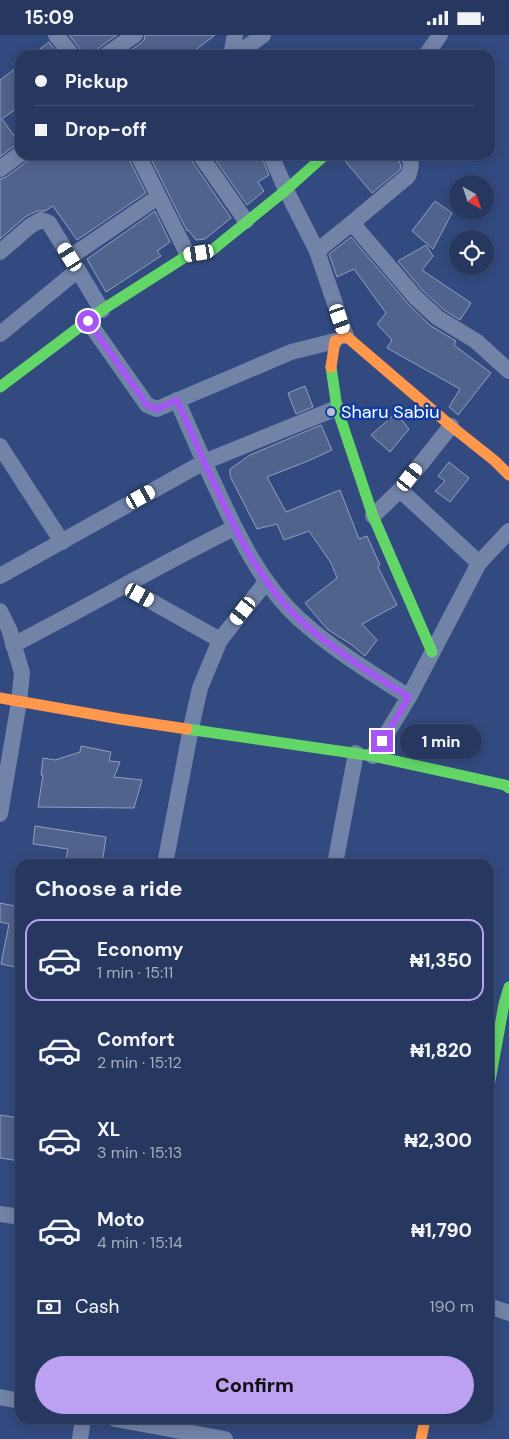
<!DOCTYPE html>
<html lang="en">
<head>
<meta charset="utf-8">
<style>
	:root { --surface:#26385f; --page:#324368; --text:#f1f3f6; --muted:#a4acbd; --line:#425274; --accent:#bca0f2 }
	body { margin:0; font-family:"DM Sans",sans-serif; background:var(--page); color:var(--text); height:100vh; display:flex; flex-direction:column; font-size:19px; white-space:nowrap }
	* { box-sizing:border-box; margin:0 }
	p { font-size:16px; color:var(--muted) }
	.icon { flex:none; width:28px; height:28px; fill:none; stroke:currentColor; stroke-width:2; stroke-linecap:round; stroke-linejoin:round }
	.map { position:relative; flex:1; overflow:hidden }
	.drawer { position:absolute; left:15px; top:824px; width:479px; height:565px; display:flex; flex-direction:column; background:var(--surface); border-radius:15px; box-shadow:0 2px 12px #0003,0 0 0 1px var(--line) }
	.drawer>* { flex:none }
	.top-card { position:absolute; left:15px; top:15px; width:480px; height:110px; border-radius:15px; box-shadow:0 2px 12px #0003,0 0 0 1px var(--line); display:grid; align-content:center; height:110px; padding:0 20px; background:var(--surface) }
	.needle { width:32px; rotate:140deg }
	.tools { position:absolute; left:449px; top:140px; display:grid; gap:10px }
	.tools a { display:grid; place-items:center; width:45px; height:45px; border-radius:50%; background:var(--surface); box-shadow:0 2px 12px #0003,0 0 0 1px var(--line); font-size:25px }
	.end { position:absolute; width:22px; height:22px; margin:-11px; border:6px solid #a855f7; background:#fff; box-shadow:0 0 0 2px #fff }
	.from { border-radius:50% }
	.bubble { position:absolute; height:35px; border-radius:18px; background:var(--surface); box-shadow:0 2px 12px #0003,0 0 0 1px var(--line); font-size:16px; font-weight:800; line-height:35px; text-align:center }
	.car { position:absolute; width:15px; height:30px; margin:-15px -8px; border-radius:6px; box-shadow:0 0 4px 1px #0007; background:linear-gradient(#fff 24%,#345 0 40%,#fff 0 76%,#345 0 86%,#fff 0) }
	.top-card b { display:flex; align-items:center; gap:18px; height:48px; font-size:19px }
	.top-card b+b { border-top:1px solid var(--line) }
	.top-card i { width:12px; height:12px; background:var(--text) }
	ul { padding:0; list-style:none }
	li { display:flex; align-items:center; gap:15px; height:82px; margin:0 10px 8px; padding:0 10px; border:2px solid transparent; border-radius:15px }
	li div { flex:1 }
	li b { display:block; font-size:19px }
	li em { font-style:normal; font-weight:800 }
	li.on { border-color:var(--accent) }
	li>.icon { width:45px; height:45px; stroke-width:1.5 }
	h2 { padding:0 20px; font-size:22px; line-height:60px }
	.pay { display:flex; align-items:center; gap:12px; height:55px; padding:0 20px; font-size:19px }
	.pay p { margin-inline-start:auto }
	.action { display:flex; gap:10px; margin-top:auto; padding:10px 20px }
	.action a { flex:1; height:58px; border-radius:30px; background:var(--accent); color:#111; font-size:20px; font-weight:800; line-height:58px; text-align:center }
	.status { display:flex; justify-content:space-between; align-items:center; height:35px; padding:0 25px; background:var(--surface); direction:ltr }
	.status svg { height:14px; fill:currentColor }
	.map>svg:first-child { display:block }
	.building { fill:#50638d; stroke:#929fbd }
	.lines { fill:none; stroke-linecap:round; stroke-linejoin:round }
	.street { stroke:#7283a8; stroke-width:16 }
	.fast { stroke:#63d668; stroke-width:11 }
	.slow { stroke:#ff974d; stroke-width:11 }
	.route { stroke:#a855f7; stroke-width:6 }
	.poi-dot { fill:#b7c0d2; stroke:#123e9f; stroke-width:2 }
	.labels { text-anchor:middle; dominant-baseline:central; stroke-width:5; stroke-linejoin:round; paint-order:stroke }
	.poi-label { font-size:18px; fill:#fff; stroke:#123e9f; text-anchor:start }
</style>
</head>
<body>
<div class="status"><b>15:09</b><svg viewBox="0 0 49 12"><path d="M0 12V9h3v3zM5 12V6h3v6zM10 12V3h3v9zM15 12V0h3v12zM26 1h20v11H26zM47 4h2v5h-2z"/></svg></div>
<div class="map">
<svg width="509" height="1404" viewBox="0 0 509 1404">
	<rect width="100%" height="100%" fill="#324a7f"/>
	<g class="building">
		<polygon points="69,0 117,0 100,12 97,15 96,20 83,20 80,14"/>
		<polygon points="145,0 215,0 189,20 124,20 141,8 144,5"/>
		<polygon points="49,7 59,20 32,20"/>
		<polygon points="20,30 20,71 2,84 20,109 14,111 0,122 0,45"/>
		<polygon points="30,120 128,120 129,124 146,158 77,205 53,171 45,176 37,176 25,182 0,204 0,144 6,142 26,127"/>
		<polygon points="149,120 190,120 192,126 231,183 205,204 196,205 188,195 187,196"/>
		<polygon points="212,120 261,120 269,140 258,147 264,156 247,170"/>
		<polygon points="340,120 397,120 401,131 400,135 372,158"/>
		<polygon points="435,166 452,178 433,214 412,196"/>
		<polygon points="155,176 170,207 157,216 161,221 106,257 87,224"/>
		<polygon points="351,202 409,270 431,291 456,306 454,310 491,338 458,380 449,372 460,354 387,313 392,305 377,289 386,278 354,234 337,242 329,219"/>
		<polygon points="426,210 433,221 422,235 471,268 460,285 444,275 423,256 398,226"/>
		<polygon points="305,351 313,372 296,379 288,358"/>
		<polygon points="396,378 409,394 390,417 371,400"/>
		<polygon points="321,390 332,415 308,426 267,442 286,477 340,455 359,504 367,501 380,530 378,532 397,570 362,589 377,605 365,621 352,610 327,594 305,568 337,543 331,528 309,496 284,505 277,489 257,494 230,441 230,434 250,420"/>
		<polygon points="449,427 469,443 450,467 435,456 445,446 438,441"/>
		<polygon points="81,711 111,717 109,726 120,727 114,742 142,745 134,773 38,772 43,740 41,740 43,723 55,725 80,717"/>
		<polygon points="35,791 106,802 102,829 65,829 68,814 33,809"/>
		<polygon points="0,868 20,872 20,933 1,929 9,889 0,887"/>
		<polygon points="0,1080 20,1083 20,1126 0,1123"/>
	</g>
	<g class="lines">
		<g class="street">
			<polyline points="56,0 72,20"/>
			<polyline points="106,20 135,0"/>
			<polyline points="231,20 235,0"/>
			<polyline points="236,20 263,0"/>
			<polyline points="426,20 440,0"/>
			<polyline points="138,120 188,220"/>
			<polyline points="200,120 246,186"/>
			<polyline points="271,120 286,155 317,216 346,301"/>
			<polyline points="0,134 20,119"/>
			<polyline points="352,188 416,263 438,283 476,306 509,336"/>
			<path d="M317,216L352,188L408,141C411,133 413,127 407,120"/>
			<polyline points="0,217 30,191 41,185 49,188 102,275"/>
			<polyline points="70,222 158,162"/>
			<polyline points="88,286 147,370 157,374 291,317 335,306"/>
			<polyline points="0,299 78,235"/>
			<path d="M177,365C191,397 204,428 219,459C239,503 262,549 298,583C332,614 370,637 409,662"/>
			<polyline points="0,411 62,507"/>
			<polyline points="400,455 479,528"/>
			<polyline points="373,481 400,455 451,391"/>
			<polyline points="0,541 204,427 337,373"/>
			<polyline points="124,551 220,605"/>
			<polyline points="0,576 9,594 22,638 19,667 0,779"/>
			<path d="M13,610C87,572 159,530 234,493"/>
			<polyline points="373,721 409,662 479,528 509,496"/>
			<polyline points="165,829 191,693 200,653 220,605 266,547"/>
			<polyline points="335,829 356,718"/>
			<polyline points="0,1179 20,1182"/>
			<polyline points="489,1271 509,1278"/>
			<polyline points="0,1362 20,1366"/>
			<polyline points="115,1384 225,1404"/>
			<polyline points="80,1404 83,1384"/>
		</g>
		<g class="fast">
			<polyline points="331,332 337,373 373,481 432,617"/>
			<polyline points="0,352 102,275 188,220 211,216 286,155 325,120"/>
			<polyline points="187,694 373,721 505,750 509,753"/>
			<polyline points="489,1051 504,969 509,952"/>
		</g>
		<g class="slow">
			<polyline points="331,332 335,306 346,301 451,391 495,426 509,440"/>
			<polyline points="0,663 120,684 187,694"/>
			<polyline points="421,1404 425,1384"/>
		</g>
	</g>
	<g class="lines">
		<path class="route" d="M88,286L147,370L157,374L177,365C191,397 204,428 219,459C239,503 262,549 298,583C332,614 370,638 409,662L382,706"/>
	</g>
	<circle class="poi-dot" cx="331" cy="377" r="5"/>
	<g class="labels">
		<g class="poi-label">
			<text x="341" y="377">Sharu Sabiu</text>
		</g>
	</g>
</svg>
<div class="tools">
<a><svg class="needle" viewBox="-14 -14 28 28"><path d="M0-13l5 13h-10z" fill="#e53935"/><path d="M0 13l5-13h-10z" fill="#a4acbd"/></svg></a>
<a><svg class="icon" aria-label="locate" viewBox="0 0 24 24"><circle cx="12" cy="12" r="6"/><path d="M12 2v4M12 18v4M2 12h4M18 12h4"/></svg></a>
</div>
<i class="end from" style="left:88px;top:286px"></i>
<i class="end" style="left:382px;top:706px"></i>
<div class="bubble" style="left:400px;top:689px;width:82px">1 min</div>
<i class="car" style="left:199px;top:218px;rotate:261deg"></i>
<i class="car" style="left:70px;top:222px;rotate:328deg"></i>
<i class="car" style="left:340px;top:284px;rotate:161deg"></i>
<i class="car" style="left:410px;top:442px;rotate:38deg"></i>
<i class="car" style="left:141px;top:462px;rotate:61deg"></i>
<i class="car" style="left:140px;top:560px;rotate:119deg"></i>
<i class="car" style="left:243px;top:576px;rotate:218deg"></i>
<div class="top-card">
<b><i class="from"></i>Pickup</b>
<b><i></i>Drop-off</b>
</div>
<section class="drawer">
<h2>Choose a ride</h2>
<ul>
<li class="on"><svg class="icon" aria-label="car" viewBox="0 0 24 24"><path d="M5 17H2v-5l4-1 3-4h7l3 4 3 1v5h-3M9 17h6M6 11h13"/><circle cx="7" cy="17" r="2"/><circle cx="17" cy="17" r="2"/></svg><div><b>Economy</b><p>1 min · 15:11</p></div><em>₦1,350</em></li>
<li><svg class="icon" aria-label="car" viewBox="0 0 24 24"><path d="M5 17H2v-5l4-1 3-4h7l3 4 3 1v5h-3M9 17h6M6 11h13"/><circle cx="7" cy="17" r="2"/><circle cx="17" cy="17" r="2"/></svg><div><b>Comfort</b><p>2 min · 15:12</p></div><em>₦1,820</em></li>
<li><svg class="icon" aria-label="car" viewBox="0 0 24 24"><path d="M5 17H2v-5l4-1 3-4h7l3 4 3 1v5h-3M9 17h6M6 11h13"/><circle cx="7" cy="17" r="2"/><circle cx="17" cy="17" r="2"/></svg><div><b>XL</b><p>3 min · 15:13</p></div><em>₦2,300</em></li>
<li><svg class="icon" aria-label="car" viewBox="0 0 24 24"><path d="M5 17H2v-5l4-1 3-4h7l3 4 3 1v5h-3M9 17h6M6 11h13"/><circle cx="7" cy="17" r="2"/><circle cx="17" cy="17" r="2"/></svg><div><b>Moto</b><p>4 min · 15:14</p></div><em>₦1,790</em></li>
</ul>
<div class="pay"><svg class="icon" aria-label="cash" viewBox="0 0 24 24"><path d="M3 7h18v10H3z"/><circle cx="12" cy="12" r="2"/></svg>Cash<p>190 m</p></div>
<div class="action"><a>Confirm</a></div>
</section>
</div>
</body>
</html>
